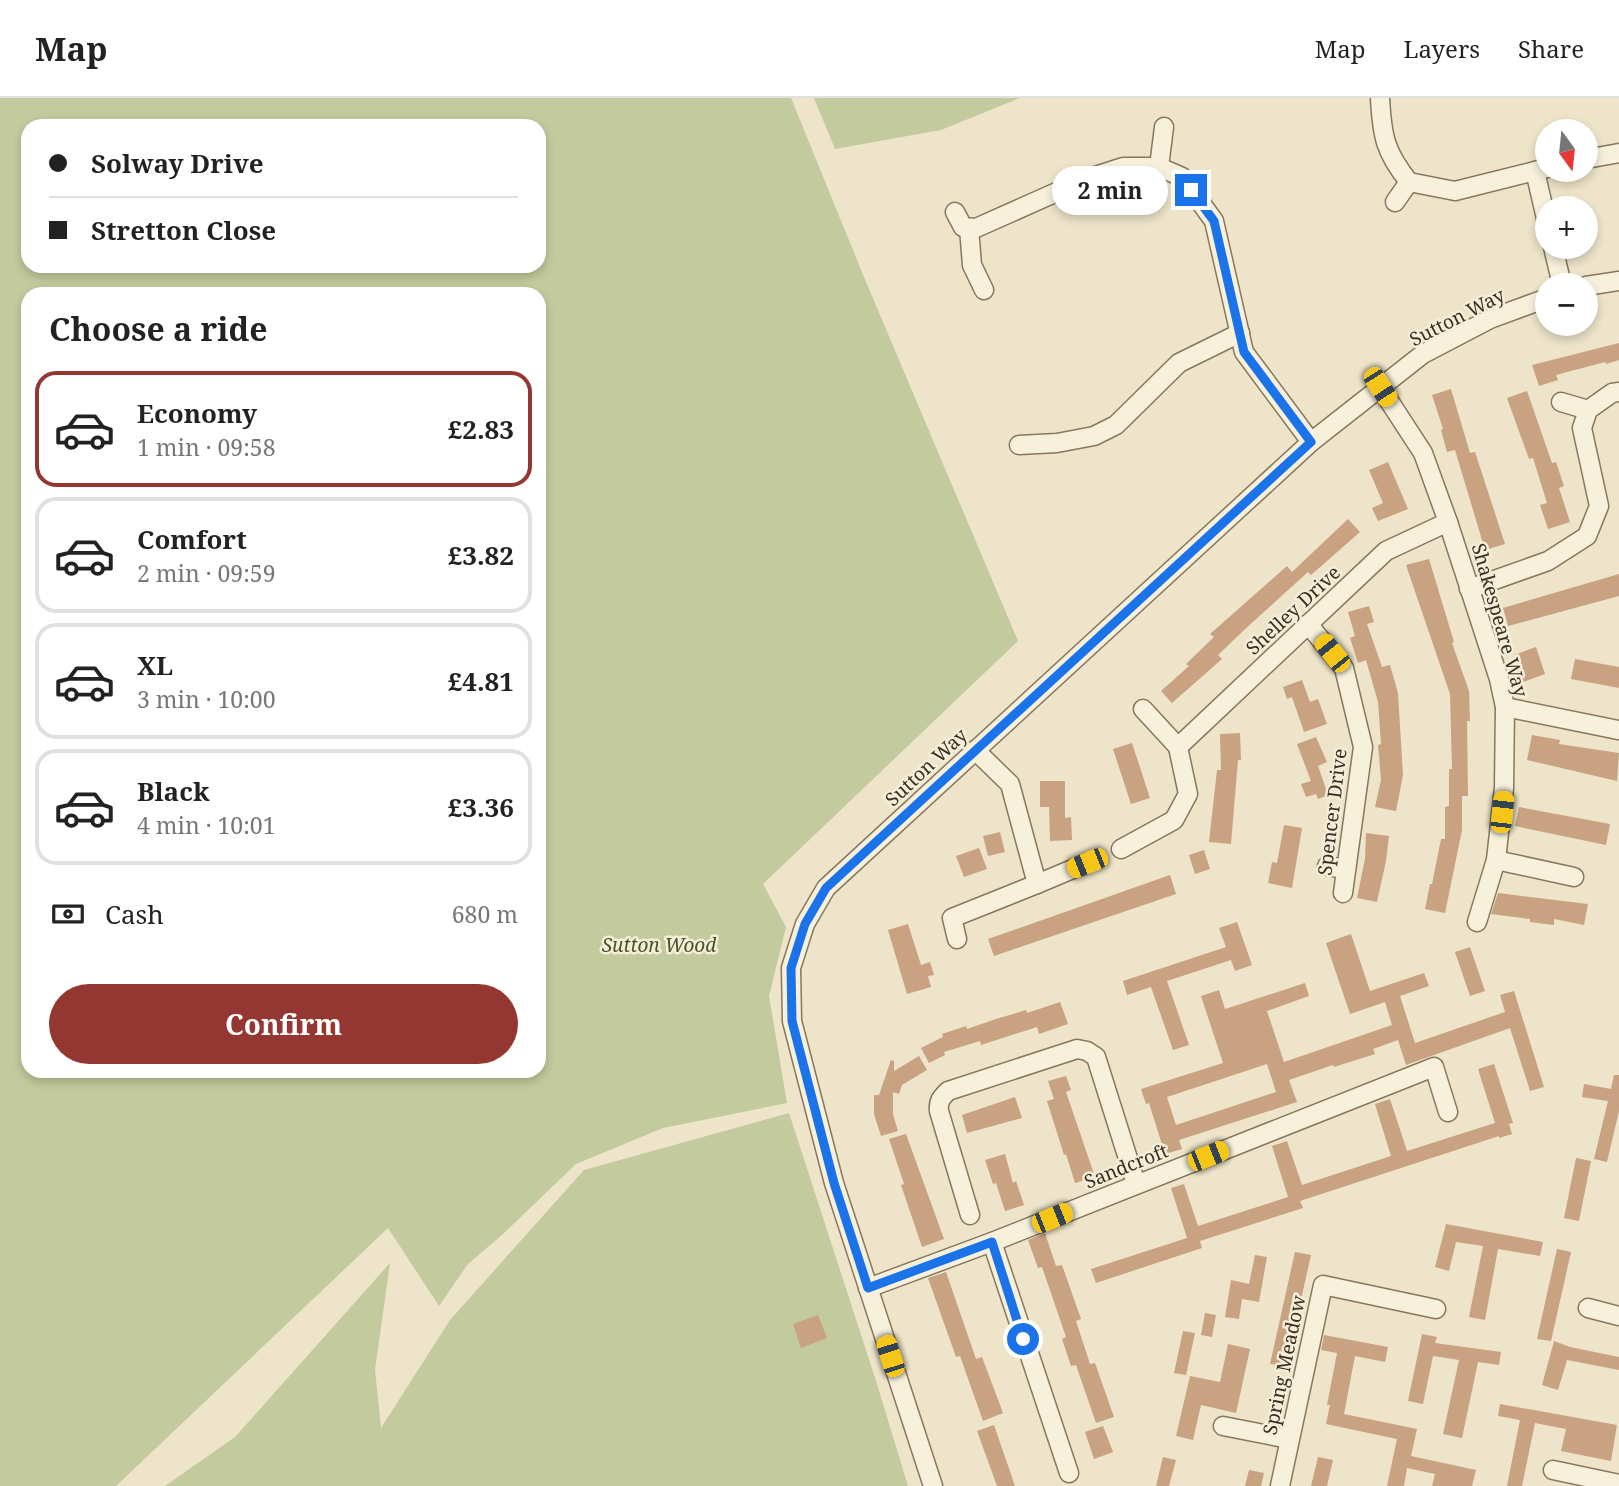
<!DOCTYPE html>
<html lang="en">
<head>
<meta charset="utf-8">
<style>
	:root { --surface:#fff; --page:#f6f6f6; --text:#222; --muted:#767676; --line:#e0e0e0; --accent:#943631 }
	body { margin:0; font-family:"Noto Serif",serif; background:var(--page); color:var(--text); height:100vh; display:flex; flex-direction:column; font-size:26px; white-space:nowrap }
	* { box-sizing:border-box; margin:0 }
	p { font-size:23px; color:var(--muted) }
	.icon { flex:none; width:38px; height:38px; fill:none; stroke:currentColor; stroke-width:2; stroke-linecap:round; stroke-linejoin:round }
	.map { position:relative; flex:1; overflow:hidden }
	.side { position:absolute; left:21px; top:189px; width:525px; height:791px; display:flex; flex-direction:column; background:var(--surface); border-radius:21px; box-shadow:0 4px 10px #0003 }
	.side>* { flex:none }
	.hud { position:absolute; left:21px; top:21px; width:525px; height:154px; border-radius:21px; box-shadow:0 4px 10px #0003; display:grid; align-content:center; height:154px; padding:0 28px; background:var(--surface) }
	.needle { width:46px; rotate:165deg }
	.tools { position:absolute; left:1535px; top:21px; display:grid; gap:14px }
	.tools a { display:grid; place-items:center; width:63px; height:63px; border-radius:50%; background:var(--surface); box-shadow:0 4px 10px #0003; font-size:35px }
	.end { position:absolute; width:32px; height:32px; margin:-16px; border:9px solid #1a73e8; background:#fff; box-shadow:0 0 0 4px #fff }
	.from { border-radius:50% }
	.bubble { position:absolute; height:49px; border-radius:24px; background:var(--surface); box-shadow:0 4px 10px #0003; font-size:23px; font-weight:700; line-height:49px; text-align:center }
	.car { position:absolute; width:21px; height:42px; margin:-21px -10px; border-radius:9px; box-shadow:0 0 5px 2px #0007; background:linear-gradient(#f5c518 24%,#345 0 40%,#f5c518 0 76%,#345 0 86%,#f5c518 0) }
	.hud b { display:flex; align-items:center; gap:24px; height:66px; font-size:26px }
	.hud b+b { border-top:2px solid var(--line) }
	.hud i { width:18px; height:18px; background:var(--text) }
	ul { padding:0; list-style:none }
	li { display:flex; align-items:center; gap:21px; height:116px; margin:0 14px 10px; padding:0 14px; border:4px solid var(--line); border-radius:21px }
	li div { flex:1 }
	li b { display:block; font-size:26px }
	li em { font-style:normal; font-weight:700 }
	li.selected { border-color:var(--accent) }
	li>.icon { width:63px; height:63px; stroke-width:1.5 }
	h2 { padding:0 28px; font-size:32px; line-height:84px }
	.pay { display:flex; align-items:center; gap:18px; height:77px; padding:0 28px; font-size:26px }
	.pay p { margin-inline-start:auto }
	.button { display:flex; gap:14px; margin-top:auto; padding:14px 28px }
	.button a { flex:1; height:80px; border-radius:42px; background:var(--accent); color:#fff; font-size:28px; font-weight:700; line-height:80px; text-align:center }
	header { display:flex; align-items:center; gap:42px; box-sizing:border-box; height:98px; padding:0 35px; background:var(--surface); border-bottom:2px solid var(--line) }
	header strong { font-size:33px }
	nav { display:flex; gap:38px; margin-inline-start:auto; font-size:24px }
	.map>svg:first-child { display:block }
	.green { fill:#c3ca9d; fill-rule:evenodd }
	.building { fill:#c8a281; fill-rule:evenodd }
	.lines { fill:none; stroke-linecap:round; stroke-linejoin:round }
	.minor-casing { stroke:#88775e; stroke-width:21 }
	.minor { stroke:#f7f1dc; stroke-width:18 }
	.route { stroke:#1a73e8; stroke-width:9 }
	.labels { text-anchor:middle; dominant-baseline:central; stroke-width:5; stroke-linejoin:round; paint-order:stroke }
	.street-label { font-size:19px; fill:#392e21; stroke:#f4eed8 }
	.park-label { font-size:19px; font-style:italic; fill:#475429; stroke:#f4eed8 }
</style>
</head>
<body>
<header>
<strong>Map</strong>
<nav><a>Map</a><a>Layers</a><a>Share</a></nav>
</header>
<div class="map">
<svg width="1619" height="1388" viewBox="0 0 1619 1388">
	<rect width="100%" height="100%" fill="#ede4c9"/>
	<g class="green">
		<path d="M0,0H791L866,184L1018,543L763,786L786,829L769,898L787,1005L663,1030L576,1066L503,1136L468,1166L439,1208L388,1130L116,1388H0ZM539,28V168H28V28ZM28,196H539V973H28Z"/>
		<polygon points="814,0 1020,0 941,32 835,51"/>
		<polygon points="789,1015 877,1286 908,1388 165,1388 235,1339 390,1165 375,1272 381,1330 450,1222 584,1072"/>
	</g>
	<g class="building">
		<polygon points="1619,245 1619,262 1606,266 1605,264 1556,277 1558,282 1539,288 1532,267"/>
		<polygon points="1451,291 1470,355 1475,354 1505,446 1485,452 1455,352 1447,354 1441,332 1443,331 1432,297"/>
		<polygon points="1527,293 1552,365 1556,364 1564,388 1559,390 1570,424 1548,431 1540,407 1547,405 1533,360 1529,361 1507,300"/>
		<polygon points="1388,364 1408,411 1378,423 1372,410 1383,405 1369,372"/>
		<polygon points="1348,421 1360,434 1311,477 1308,474 1244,532 1218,557 1222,561 1172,605 1161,593 1189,568 1186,566 1214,539 1210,536 1287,468 1292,474"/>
		<polygon points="1429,461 1454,544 1452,545 1469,593 1470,623 1467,623 1468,698 1462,698 1462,732 1445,815 1425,811 1430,786 1432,786 1441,741 1445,741 1445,709 1449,708 1449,671 1452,671 1450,596 1406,467"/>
		<polygon points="1619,476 1619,498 1508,528 1503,510"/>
		<polygon points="1369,508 1374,524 1367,526 1382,569 1390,567 1398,595 1403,677 1396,713 1375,709 1381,682 1378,647 1381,646 1378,604 1366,562 1358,565 1350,540 1355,538 1348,514"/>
		<polygon points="1536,549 1545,576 1523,584 1514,557"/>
		<polygon points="1575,561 1619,569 1619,590 1571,581"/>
		<polygon points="1302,582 1310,604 1318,601 1327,626 1304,634 1292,599 1287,601 1283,589"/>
		<polygon points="1240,635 1241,662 1238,662 1231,746 1209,744 1217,672 1221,672 1220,636"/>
		<polygon points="1532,637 1560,642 1559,646 1619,655 1617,683 1527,662"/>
		<polygon points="1316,639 1327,664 1318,668 1328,697 1318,701 1316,696 1306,699 1301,686 1311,683 1297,646"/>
		<polygon points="1132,645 1150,700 1131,706 1113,651"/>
		<polygon points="1040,683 1065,683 1065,720 1071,719 1072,742 1050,743 1049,709 1040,709"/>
		<polygon points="1519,709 1610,726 1606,747 1515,728"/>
		<polygon points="1284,727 1302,730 1292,790 1268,785 1272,764 1277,765"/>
		<polygon points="1000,734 1005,754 988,758 983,738"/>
		<polygon points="1366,735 1389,738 1386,763 1377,804 1357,800 1365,761"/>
		<polygon points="979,750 987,771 964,779 956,758"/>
		<polygon points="1204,752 1210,771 1195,776 1189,757"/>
		<polygon points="1170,777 1176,796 994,858 988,841"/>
		<polygon points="1498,795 1588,806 1584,827 1554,821 1554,827 1530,824 1530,821 1491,816"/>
		<polygon points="1237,824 1252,867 1235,873 1231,862 1167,883 1189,947 1173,952 1151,889 1127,897 1123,883 1226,849 1219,830"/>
		<polygon points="908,826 921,867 930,864 934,877 928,878 931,889 907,896 888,832"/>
		<path d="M1351,836L1370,893L1424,875L1429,888L1400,898L1415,945L1505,914L1500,897L1514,893L1544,989L1530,993L1510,930L1406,967L1398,942L1373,951L1375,956L1334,969L1333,967L1289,982L1297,1004L1179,1042L1182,1051L1165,1056L1149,1005L1146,1006L1141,991L1223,965L1201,898L1219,892L1225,911L1305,885L1309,898L1267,913L1284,964L1392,927L1385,904L1350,916L1326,845ZM1267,966L1276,994L1176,1027L1167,999Z"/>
		<polygon points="1470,849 1485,893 1470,898 1455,854"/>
		<polygon points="1060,904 1068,926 1039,936 1037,929 981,947 980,943 944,954 945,957 929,965 921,950 943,939 942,936 966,928 967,931 996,921 1026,912 1027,915"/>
		<polygon points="919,958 927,972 902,987 899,996 893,994 893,1016 898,1033 881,1038 874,1016 874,997 879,997 891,962 894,963 894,973"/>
		<polygon points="1494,966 1513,1025 1509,1026 1512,1036 1499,1040 1499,1038 1300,1103 1303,1110 1200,1143 1202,1150 1096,1185 1091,1171 1187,1140 1171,1090 1184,1086 1198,1128 1288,1099 1272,1048 1287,1043 1302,1087 1391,1058 1375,1006 1390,1001 1407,1053 1495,1025 1478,971"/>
		<polygon points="1614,977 1619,977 1619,1013 1607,1064 1594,1061 1608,1003 1582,999 1584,986 1611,991"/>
		<polygon points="1066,978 1071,992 1066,994 1095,1079 1075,1085 1066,1056 1064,1057 1047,1003 1054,1001 1048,983"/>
		<polygon points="1015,999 1022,1020 967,1035 962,1017"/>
		<polygon points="906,1036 944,1141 922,1149 901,1087 904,1086 889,1041"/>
		<polygon points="1005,1056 1013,1085 1016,1083 1024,1107 1005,1113 996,1085 993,1086 985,1062"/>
		<polygon points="1576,1060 1591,1063 1579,1123 1564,1120"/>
		<polygon points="1446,1126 1543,1144 1540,1158 1498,1151 1485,1222 1469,1219 1483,1148 1456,1144 1449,1173 1435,1169"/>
		<polygon points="1045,1135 1056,1168 1062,1167 1081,1221 1076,1223 1090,1266 1095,1265 1114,1319 1096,1325 1076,1267 1071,1268 1062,1241 1066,1239 1042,1169 1038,1170 1028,1142"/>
		<polygon points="1557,1151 1571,1154 1551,1243 1537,1241"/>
		<polygon points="1295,1154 1311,1157 1292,1242 1290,1242 1287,1268 1270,1266"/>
		<polygon points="1255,1157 1267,1159 1259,1204 1242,1201 1239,1221 1225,1219 1231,1182 1249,1186"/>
		<polygon points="946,1174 976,1261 982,1259 1003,1315 983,1323 960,1258 956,1259 928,1180"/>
		<polygon points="1205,1215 1216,1217 1212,1239 1201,1237"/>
		<polygon points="818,1217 827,1240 801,1250 793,1226"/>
		<polygon points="1183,1233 1195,1235 1186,1277 1174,1275"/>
		<polygon points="1422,1236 1437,1239 1435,1245 1501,1254 1499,1267 1478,1264 1462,1340 1443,1336 1459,1262 1433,1258 1423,1306 1408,1303"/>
		<polygon points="1324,1237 1388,1249 1385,1264 1355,1258 1344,1316 1417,1331 1411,1358 1476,1372 1472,1388 1432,1388 1435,1376 1407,1370 1404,1388 1387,1388 1397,1341 1326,1326 1330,1307 1327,1307 1337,1255 1321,1252"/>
		<polygon points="1554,1243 1570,1249 1619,1259 1619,1272 1567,1262 1558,1292 1542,1287"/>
		<polygon points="1228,1246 1250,1251 1236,1315 1201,1307 1193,1342 1176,1338 1190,1278 1220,1284"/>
		<polygon points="1500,1306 1617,1327 1611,1363 1561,1353 1566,1331 1535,1325 1522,1388 1507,1388 1520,1322 1498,1318"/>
		<polygon points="994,1327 1015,1388 997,1388 977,1333"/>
		<polygon points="1103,1328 1113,1354 1094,1361 1085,1334"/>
		<polygon points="1163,1359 1176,1362 1169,1388 1156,1388"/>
		<polygon points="1318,1359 1333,1362 1327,1388 1311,1388"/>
		<polygon points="1249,1372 1264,1375 1261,1388 1245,1388"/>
	</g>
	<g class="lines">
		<defs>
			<g id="minor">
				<path d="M1380,0C1382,38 1385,54 1409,84L1455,93L1547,70"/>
				<polyline points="1586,61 1619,55"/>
				<polyline points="1159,69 1164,29"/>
				<polyline points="1535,73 1547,125"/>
				<polyline points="1395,104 1409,84"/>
				<polyline points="955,114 963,129 976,130 1086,81 1123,69 1159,69 1182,79 1214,123 1244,254 1311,344"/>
				<polyline points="969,130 972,167 984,192"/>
				<polyline points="1553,149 1562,187"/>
				<polyline points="1586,188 1619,183"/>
				<polyline points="1380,289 1423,355 1448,424 1499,581 1505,609 1504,690 1496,762 1477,824"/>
				<polyline points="1561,304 1588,312"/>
				<polyline points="1019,347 1057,345 1094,338 1116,327 1179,265 1240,235"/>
				<polyline points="1469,491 1548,463 1587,438 1599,408 1582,330 1588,312 1612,295 1619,294"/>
				<polyline points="1308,526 1344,570 1363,649 1343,795"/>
				<polyline points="1505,609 1618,632"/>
				<polyline points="1143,611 1178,649"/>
				<polyline points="1121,751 1174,722 1188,696 1178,649 1386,453 1448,424"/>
				<polyline points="1496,762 1574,779"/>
				<polyline points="1327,768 1345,771"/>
				<polyline points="1037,786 1087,765"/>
				<polyline points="957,841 952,820 1037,786 1010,686 975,652"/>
				<path d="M970,1117L939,1013C938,1003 941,1000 948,993L1077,951L1087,953L1096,959L1136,1086"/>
				<polyline points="992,1144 1069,1375"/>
				<polyline points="868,1190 992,1144 1434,969 1448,1014"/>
				<polyline points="1588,1210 1619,1218"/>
				<polyline points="1223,1328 1289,1341"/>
				<polyline points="1553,1372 1619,1386"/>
				<polyline points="933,1388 834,1085 792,923 791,870 805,826 826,790 1311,344 1423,256 1490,221 1547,200"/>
				<polyline points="1280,1388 1323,1187 1436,1211"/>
			</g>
		</defs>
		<use href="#minor" class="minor-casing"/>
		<use href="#minor" class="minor"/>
	</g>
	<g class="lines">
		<polyline class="route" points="1023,1241 992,1144 868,1190 834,1085 792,923 791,870 805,826 826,790 1311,344 1244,254 1214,123 1191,92"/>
	</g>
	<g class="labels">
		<g class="street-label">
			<text transform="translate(1457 219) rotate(-27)">Sutton Way</text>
			<text transform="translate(1293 512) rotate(-43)">Shelley Drive</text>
			<text transform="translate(1500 522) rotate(74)">Shakespeare Way</text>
			<text transform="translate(926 669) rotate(-43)">Sutton Way</text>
			<text transform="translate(1332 714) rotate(-83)">Spencer Drive</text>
			<text transform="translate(1126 1068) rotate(-22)">Sandcroft</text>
			<text transform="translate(1284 1267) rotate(-78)">Spring Meadow</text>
		</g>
		<g class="park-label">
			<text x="659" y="847">Sutton Wood</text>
		</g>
	</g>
</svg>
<div class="tools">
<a><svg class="needle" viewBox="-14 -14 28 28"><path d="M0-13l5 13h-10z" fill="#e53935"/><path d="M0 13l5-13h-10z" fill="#767676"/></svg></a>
<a>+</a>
<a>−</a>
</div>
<i class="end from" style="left:1023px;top:1241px"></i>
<i class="end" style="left:1191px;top:92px"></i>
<div class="bubble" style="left:1052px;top:68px;width:116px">2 min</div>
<i class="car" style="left:1380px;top:289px;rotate:147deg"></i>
<i class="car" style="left:1332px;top:555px;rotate:321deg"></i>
<i class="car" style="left:1502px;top:714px;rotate:6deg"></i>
<i class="car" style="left:1087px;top:765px;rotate:248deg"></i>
<i class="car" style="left:1208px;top:1058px;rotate:68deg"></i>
<i class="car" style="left:1052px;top:1120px;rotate:68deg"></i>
<i class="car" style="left:890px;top:1258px;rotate:342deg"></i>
<div class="hud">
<b><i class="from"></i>Solway Drive</b>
<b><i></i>Stretton Close</b>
</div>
<section class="side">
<h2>Choose a ride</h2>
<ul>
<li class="selected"><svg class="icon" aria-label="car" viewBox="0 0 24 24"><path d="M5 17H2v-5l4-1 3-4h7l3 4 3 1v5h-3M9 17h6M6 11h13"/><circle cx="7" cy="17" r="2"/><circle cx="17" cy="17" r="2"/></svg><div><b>Economy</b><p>1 min · 09:58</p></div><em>£2.83</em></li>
<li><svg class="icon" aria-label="car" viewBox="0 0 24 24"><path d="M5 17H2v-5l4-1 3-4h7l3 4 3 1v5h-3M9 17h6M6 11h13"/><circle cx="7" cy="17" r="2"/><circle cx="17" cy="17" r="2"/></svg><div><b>Comfort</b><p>2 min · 09:59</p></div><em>£3.82</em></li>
<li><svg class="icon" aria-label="car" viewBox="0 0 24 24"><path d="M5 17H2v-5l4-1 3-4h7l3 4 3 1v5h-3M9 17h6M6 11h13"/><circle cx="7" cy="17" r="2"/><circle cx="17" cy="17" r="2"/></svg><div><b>XL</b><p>3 min · 10:00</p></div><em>£4.81</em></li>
<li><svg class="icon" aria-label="car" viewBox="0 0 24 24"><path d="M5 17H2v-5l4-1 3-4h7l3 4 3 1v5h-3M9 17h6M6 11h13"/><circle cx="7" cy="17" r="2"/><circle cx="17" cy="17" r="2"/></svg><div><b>Black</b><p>4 min · 10:01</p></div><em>£3.36</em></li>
</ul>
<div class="pay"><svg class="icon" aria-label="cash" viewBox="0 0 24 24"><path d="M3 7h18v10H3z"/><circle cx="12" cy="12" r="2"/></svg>Cash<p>680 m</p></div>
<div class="button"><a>Confirm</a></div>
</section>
</div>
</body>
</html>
